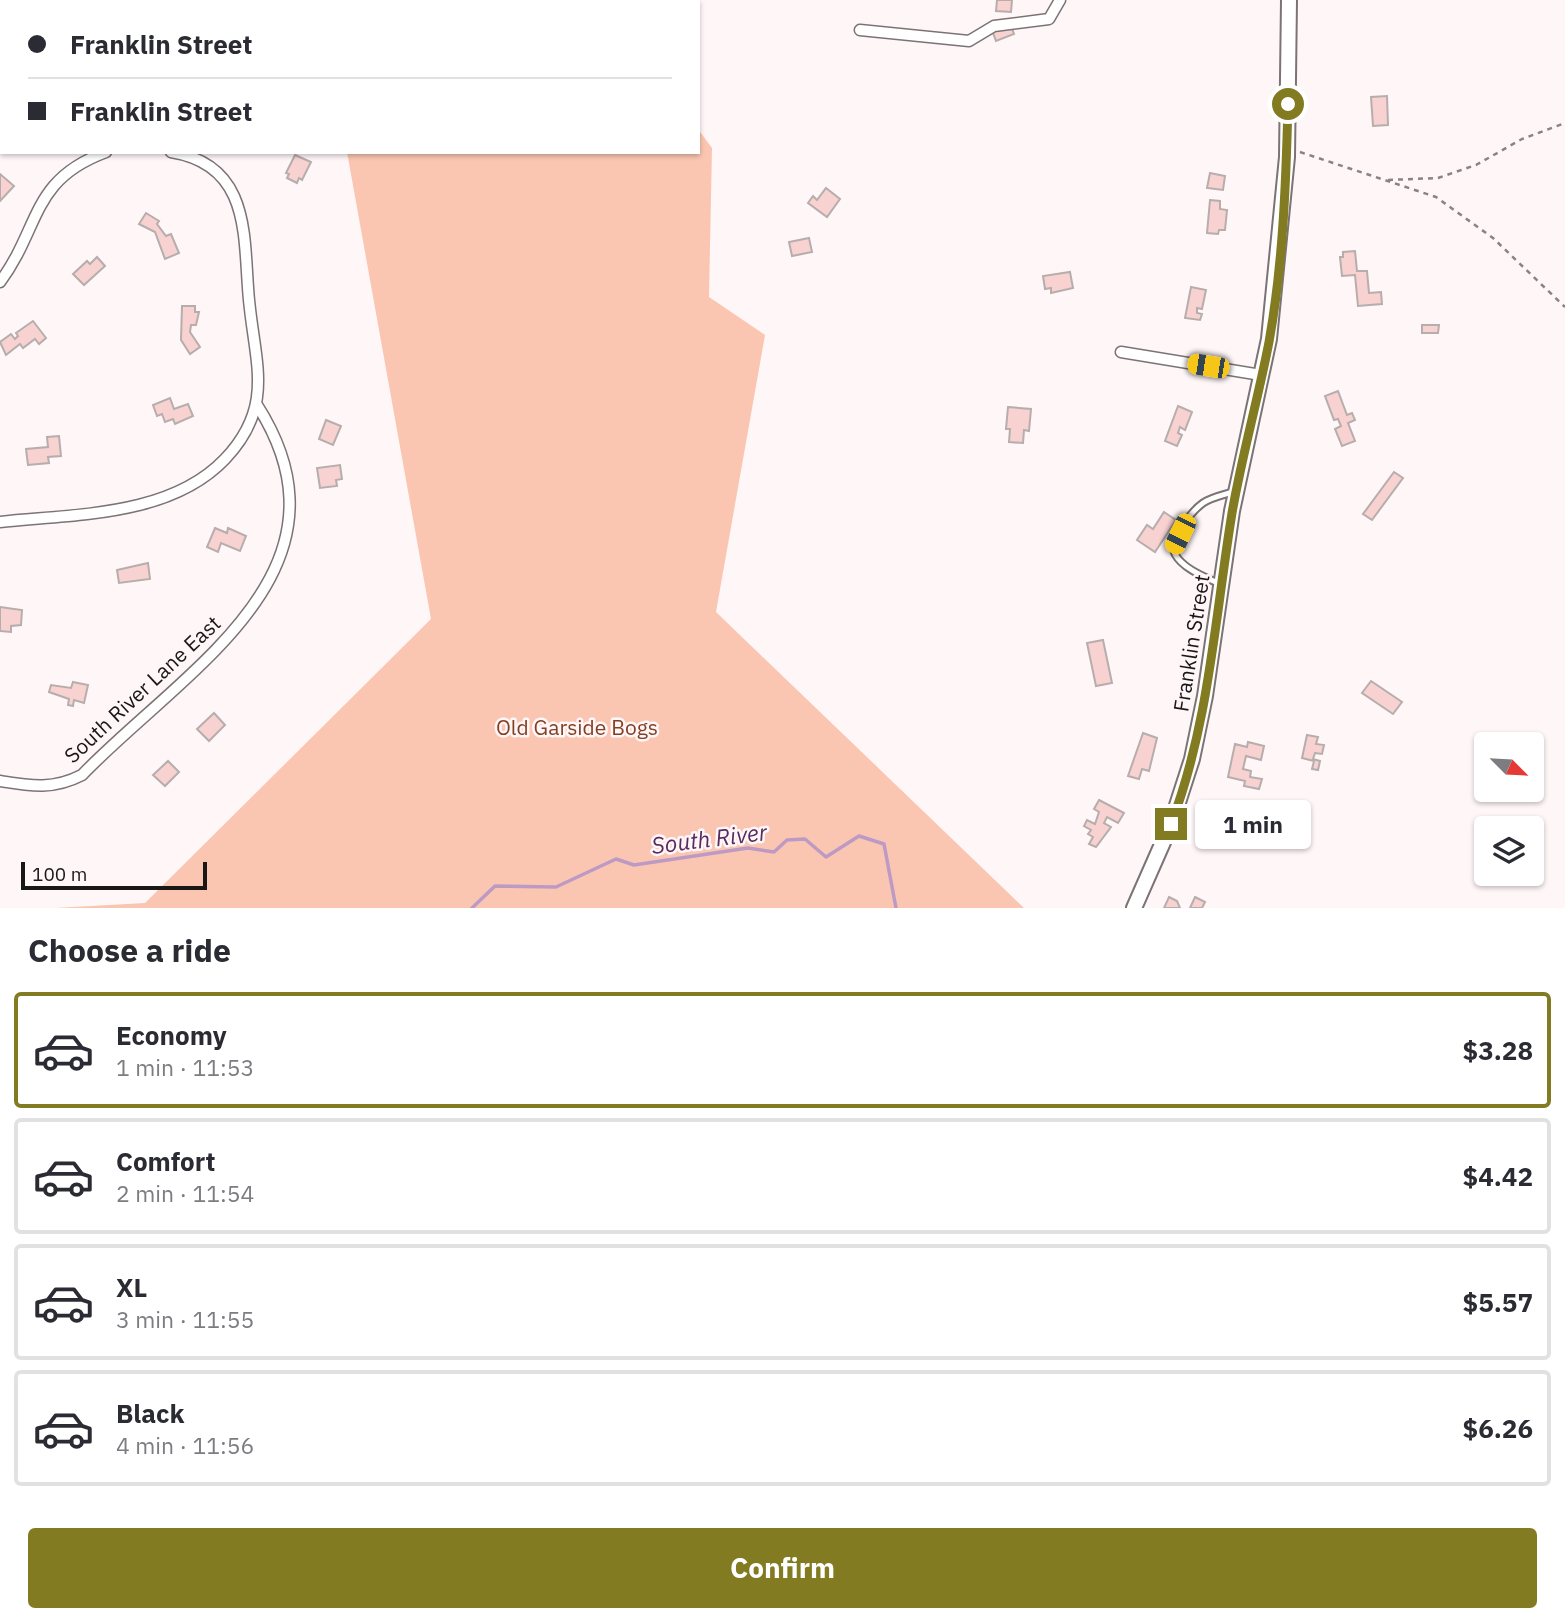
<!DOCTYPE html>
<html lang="en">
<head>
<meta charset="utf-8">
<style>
	:root { --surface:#fff; --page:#f7f7f7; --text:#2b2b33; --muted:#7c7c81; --line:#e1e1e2; --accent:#827b22 }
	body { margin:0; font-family:"IBM Plex Sans",sans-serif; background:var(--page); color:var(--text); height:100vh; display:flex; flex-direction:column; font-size:26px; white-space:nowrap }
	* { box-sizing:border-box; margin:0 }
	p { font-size:23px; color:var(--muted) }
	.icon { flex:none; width:38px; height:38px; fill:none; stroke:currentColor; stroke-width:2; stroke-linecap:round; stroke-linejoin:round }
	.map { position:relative; height:908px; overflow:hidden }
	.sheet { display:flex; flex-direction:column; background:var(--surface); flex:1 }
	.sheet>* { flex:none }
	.hud { position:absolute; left:0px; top:0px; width:700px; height:154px; box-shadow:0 2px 5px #0004; display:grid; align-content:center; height:154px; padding:0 28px; background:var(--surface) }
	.needle { width:46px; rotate:114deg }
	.fabs { position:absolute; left:1474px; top:732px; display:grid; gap:14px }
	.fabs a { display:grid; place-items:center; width:70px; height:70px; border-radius:7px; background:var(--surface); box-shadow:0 2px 5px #0004; font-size:35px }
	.scale { position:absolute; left:21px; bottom:18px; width:186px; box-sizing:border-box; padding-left:7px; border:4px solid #1a1717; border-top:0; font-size:19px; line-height:24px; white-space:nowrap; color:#1a1717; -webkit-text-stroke:5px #fff6f8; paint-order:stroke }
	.end { position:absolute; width:32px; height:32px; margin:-16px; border:9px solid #827b22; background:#fff; box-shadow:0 0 0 4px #fff }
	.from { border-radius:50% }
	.bubble { position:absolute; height:49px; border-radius:7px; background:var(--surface); box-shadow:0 2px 5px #0004; font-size:23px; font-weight:700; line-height:49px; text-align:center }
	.car { position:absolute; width:21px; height:42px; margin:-21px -10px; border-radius:9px; box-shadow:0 0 5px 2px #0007; background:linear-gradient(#f5c518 24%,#345 0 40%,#f5c518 0 76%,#345 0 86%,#f5c518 0) }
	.hud b { display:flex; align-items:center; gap:24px; height:66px; font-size:26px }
	.hud b+b { border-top:2px solid var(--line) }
	.hud i { width:18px; height:18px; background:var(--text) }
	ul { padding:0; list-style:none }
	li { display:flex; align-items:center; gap:21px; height:116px; margin:0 14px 10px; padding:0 14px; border:4px solid var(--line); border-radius:7px }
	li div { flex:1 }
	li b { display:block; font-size:26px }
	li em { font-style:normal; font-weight:700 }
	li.current { border-color:var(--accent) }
	li>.icon { width:63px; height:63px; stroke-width:1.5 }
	h2 { padding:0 28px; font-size:32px; line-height:84px }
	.cta { display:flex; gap:14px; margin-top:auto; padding:14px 28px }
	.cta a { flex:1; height:80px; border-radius:7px; background:var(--accent); color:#fff; font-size:28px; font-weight:700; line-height:80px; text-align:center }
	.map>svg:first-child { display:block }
	.green { fill:#fbc6b1 }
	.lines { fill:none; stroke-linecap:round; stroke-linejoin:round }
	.stream { stroke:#bd9ac4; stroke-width:3.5 }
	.building { fill:#f8d2d0; stroke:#b6adac; stroke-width:2 }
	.lane-casing { stroke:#7b7375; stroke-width:9 }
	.street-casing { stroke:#7b7375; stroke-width:13 }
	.secondary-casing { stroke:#7b7375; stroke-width:18 }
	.path { stroke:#898384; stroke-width:2.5; stroke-dasharray:5 5; stroke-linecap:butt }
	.lane { stroke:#fff; stroke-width:5 }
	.street { stroke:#fff; stroke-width:10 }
	.secondary { stroke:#fff; stroke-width:14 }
	.route { stroke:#827b22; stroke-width:9 }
	.labels { text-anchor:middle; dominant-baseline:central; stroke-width:5; stroke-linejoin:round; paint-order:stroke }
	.street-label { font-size:21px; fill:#1a1717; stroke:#fff6f8 }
	.park-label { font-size:21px; fill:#824023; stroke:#fff6f8 }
	.water-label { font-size:23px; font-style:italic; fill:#582c61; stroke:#fff6f8 }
</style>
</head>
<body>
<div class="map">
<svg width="1565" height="908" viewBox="0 0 1565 908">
	<rect width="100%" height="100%" fill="#fff6f8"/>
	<g class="green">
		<polygon points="0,0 587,0 589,2 2,2 2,27"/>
		<polygon points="698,129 712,148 709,297 765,335 716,612 1024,908 55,908 145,903 431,619 347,152 698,152"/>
	</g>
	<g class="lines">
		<polyline class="stream" points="472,908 495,886 556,887 616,859 634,865 748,848 774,852 787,840 805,839 826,857 859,836 884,844 896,908"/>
	</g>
	<g class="building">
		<polygon points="997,0 1012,0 1011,12 996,11"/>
		<polygon points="1010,23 1014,34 996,41 992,30"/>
		<polygon points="1387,96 1388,125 1373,126 1371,97"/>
		<polygon points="295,155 311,162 302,180 299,178 297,183 287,178 289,174 286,173"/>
		<polygon points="1210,173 1225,176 1223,190 1207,188"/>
		<polygon points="0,174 14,186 0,201"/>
		<polygon points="826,188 840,199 827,217 808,203 813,196 817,200"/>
		<polygon points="1210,200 1220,201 1220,209 1227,210 1225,230 1219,230 1218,234 1207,233"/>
		<polygon points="146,213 159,221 157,224 166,236 171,234 179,253 165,259 155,232 139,224"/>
		<polygon points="809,238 812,252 792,256 789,242"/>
		<polygon points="1355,251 1357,271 1367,271 1369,293 1381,292 1382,304 1358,306 1355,275 1342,276 1340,257 1343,257 1343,252"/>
		<polygon points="97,257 105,266 84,285 73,274 87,261 90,264"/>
		<polygon points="1070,272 1073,288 1051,293 1051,288 1045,289 1043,276"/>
		<polygon points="1191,287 1206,290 1202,309 1197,308 1197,313 1202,314 1200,320 1185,318"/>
		<polygon points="182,306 195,306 195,312 199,312 196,325 191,325 190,332 200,347 190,354 181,340"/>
		<polygon points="33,321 46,338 39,344 35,339 23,348 20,344 6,355 0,342 11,334 15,339 18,336 16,333"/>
		<polygon points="1422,325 1439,325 1438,333 1422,333"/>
		<polygon points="1338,391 1347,415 1352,413 1355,420 1348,423 1355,441 1342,446 1335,429 1341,426 1338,419 1334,420 1325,396"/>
		<polygon points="170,398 174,409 188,404 193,416 175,424 173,419 165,422 162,414 157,416 153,405"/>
		<polygon points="1178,406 1192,412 1185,430 1180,427 1178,433 1182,435 1177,446 1165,441"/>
		<polygon points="1008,407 1031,409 1029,431 1024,430 1023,443 1009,442 1010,429 1006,429"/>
		<polygon points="326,420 341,426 333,445 319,439"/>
		<polygon points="59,436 61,456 48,457 49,463 28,465 26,449 48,447 47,437"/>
		<polygon points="340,465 342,479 336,480 337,486 320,488 317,468"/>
		<polygon points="1394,472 1403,478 1372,520 1363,514"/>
		<polygon points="1164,512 1176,520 1155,552 1137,540 1147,525 1153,529"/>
		<polygon points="215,528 227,533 228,528 246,536 240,551 221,543 218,552 207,547"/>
		<polygon points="148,563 150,579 119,583 117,570"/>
		<polygon points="0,607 22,610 21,625 11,626 11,632 0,631"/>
		<polygon points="1103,640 1112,683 1096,686 1087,643"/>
		<polygon points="1371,681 1402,702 1393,714 1362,693"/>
		<polygon points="73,682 88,685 84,703 74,700 73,706 68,705 69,699 49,692 51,685 71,688"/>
		<polygon points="214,713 225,725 209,741 197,729"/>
		<polygon points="1143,733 1157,738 1149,771 1142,769 1139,779 1128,776"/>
		<polygon points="1307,735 1318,737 1316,744 1324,745 1322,754 1315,753 1313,759 1320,761 1318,770 1312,769 1314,761 1302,758"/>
		<polygon points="1248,742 1264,746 1261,760 1246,756 1243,769 1251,771 1250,777 1262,779 1259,789 1244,786 1245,781 1228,777 1235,744 1247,747"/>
		<polygon points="168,761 179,772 165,786 153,775"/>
		<polygon points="1099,800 1124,813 1118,823 1107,817 1104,823 1111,827 1096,847 1089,844 1093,837 1088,834 1091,830 1084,826 1087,820 1095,824 1099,812 1094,809"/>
		<polygon points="1169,897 1177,901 1180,908 1164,908"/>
		<polygon points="1195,897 1205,902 1202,908 1190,908"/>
	</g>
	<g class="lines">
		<defs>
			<path id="lane" d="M1220,584C1205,577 1183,569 1175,554C1168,540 1192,511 1203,503C1212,497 1223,495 1233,492"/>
			<g id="street">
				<polyline points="860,30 969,41 994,26 1049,19 1060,0"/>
				<path d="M0,282C41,227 30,180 106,152"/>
				<polyline points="1121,352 1261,375"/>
				<path d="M0,522C73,514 170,517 225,459C275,406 255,364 249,300C243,240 253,165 171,152"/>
				<path d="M0,781C31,786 53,790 82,775C182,671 364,572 257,405"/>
			</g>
			<polyline id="secondary" points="1134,908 1171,824 1192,759 1205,696 1232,511 1269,339 1287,157 1289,0"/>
		</defs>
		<use href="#lane" class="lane-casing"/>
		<use href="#street" class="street-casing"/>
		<use href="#secondary" class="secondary-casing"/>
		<g class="path">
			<polyline points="1300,152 1436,197 1493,238 1565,307"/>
			<polyline points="1388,180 1438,178 1476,165 1522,139 1565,123"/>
		</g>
		<use href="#lane" class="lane"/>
		<use href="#street" class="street"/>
		<use href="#secondary" class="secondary"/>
	</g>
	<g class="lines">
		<path class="route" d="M1171,824C1209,725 1215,617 1232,513C1242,455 1258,399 1269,342C1283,265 1286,182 1288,104"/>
	</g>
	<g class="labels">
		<g class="street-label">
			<text transform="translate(1191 643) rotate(-81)">Franklin Street</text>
			<text transform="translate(142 689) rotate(-43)">South River Lane East</text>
		</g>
		<g class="park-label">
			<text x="577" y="727">Old Garside Bogs</text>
		</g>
		<g class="water-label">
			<text transform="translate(709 838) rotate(-7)">South River</text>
		</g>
	</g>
</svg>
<div class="fabs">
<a><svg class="needle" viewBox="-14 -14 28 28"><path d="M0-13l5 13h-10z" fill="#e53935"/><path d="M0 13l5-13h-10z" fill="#7c7c81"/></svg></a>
<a><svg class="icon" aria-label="layers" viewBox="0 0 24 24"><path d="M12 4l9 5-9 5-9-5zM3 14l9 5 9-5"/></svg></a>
</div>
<div class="scale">100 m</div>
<i class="end from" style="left:1288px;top:104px"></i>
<i class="end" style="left:1171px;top:824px"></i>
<div class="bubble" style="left:1195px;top:800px;width:116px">1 min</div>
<i class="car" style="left:1208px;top:366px;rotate:279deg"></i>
<i class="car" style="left:1180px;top:534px;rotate:206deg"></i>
<div class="hud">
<b><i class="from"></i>Franklin Street</b>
<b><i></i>Franklin Street</b>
</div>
</div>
<section class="sheet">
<h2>Choose a ride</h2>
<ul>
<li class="current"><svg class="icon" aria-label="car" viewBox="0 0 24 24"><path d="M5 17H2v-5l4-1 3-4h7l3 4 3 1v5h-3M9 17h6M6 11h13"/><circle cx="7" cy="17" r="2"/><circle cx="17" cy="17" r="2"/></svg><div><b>Economy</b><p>1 min · 11:53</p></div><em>$3.28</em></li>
<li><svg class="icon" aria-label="car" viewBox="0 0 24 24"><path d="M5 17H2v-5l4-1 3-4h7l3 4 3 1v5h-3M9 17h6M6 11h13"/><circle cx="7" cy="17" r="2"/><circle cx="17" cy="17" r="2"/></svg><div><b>Comfort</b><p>2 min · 11:54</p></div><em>$4.42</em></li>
<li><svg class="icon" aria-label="car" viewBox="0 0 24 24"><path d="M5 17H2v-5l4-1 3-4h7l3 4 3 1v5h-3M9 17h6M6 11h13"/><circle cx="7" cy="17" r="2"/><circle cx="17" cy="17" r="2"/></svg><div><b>XL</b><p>3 min · 11:55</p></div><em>$5.57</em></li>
<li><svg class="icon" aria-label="car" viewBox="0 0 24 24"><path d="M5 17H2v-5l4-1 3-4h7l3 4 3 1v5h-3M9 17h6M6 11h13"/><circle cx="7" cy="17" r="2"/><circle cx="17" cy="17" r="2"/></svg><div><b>Black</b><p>4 min · 11:56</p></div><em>$6.26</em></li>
</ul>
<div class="cta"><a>Confirm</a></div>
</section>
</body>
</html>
